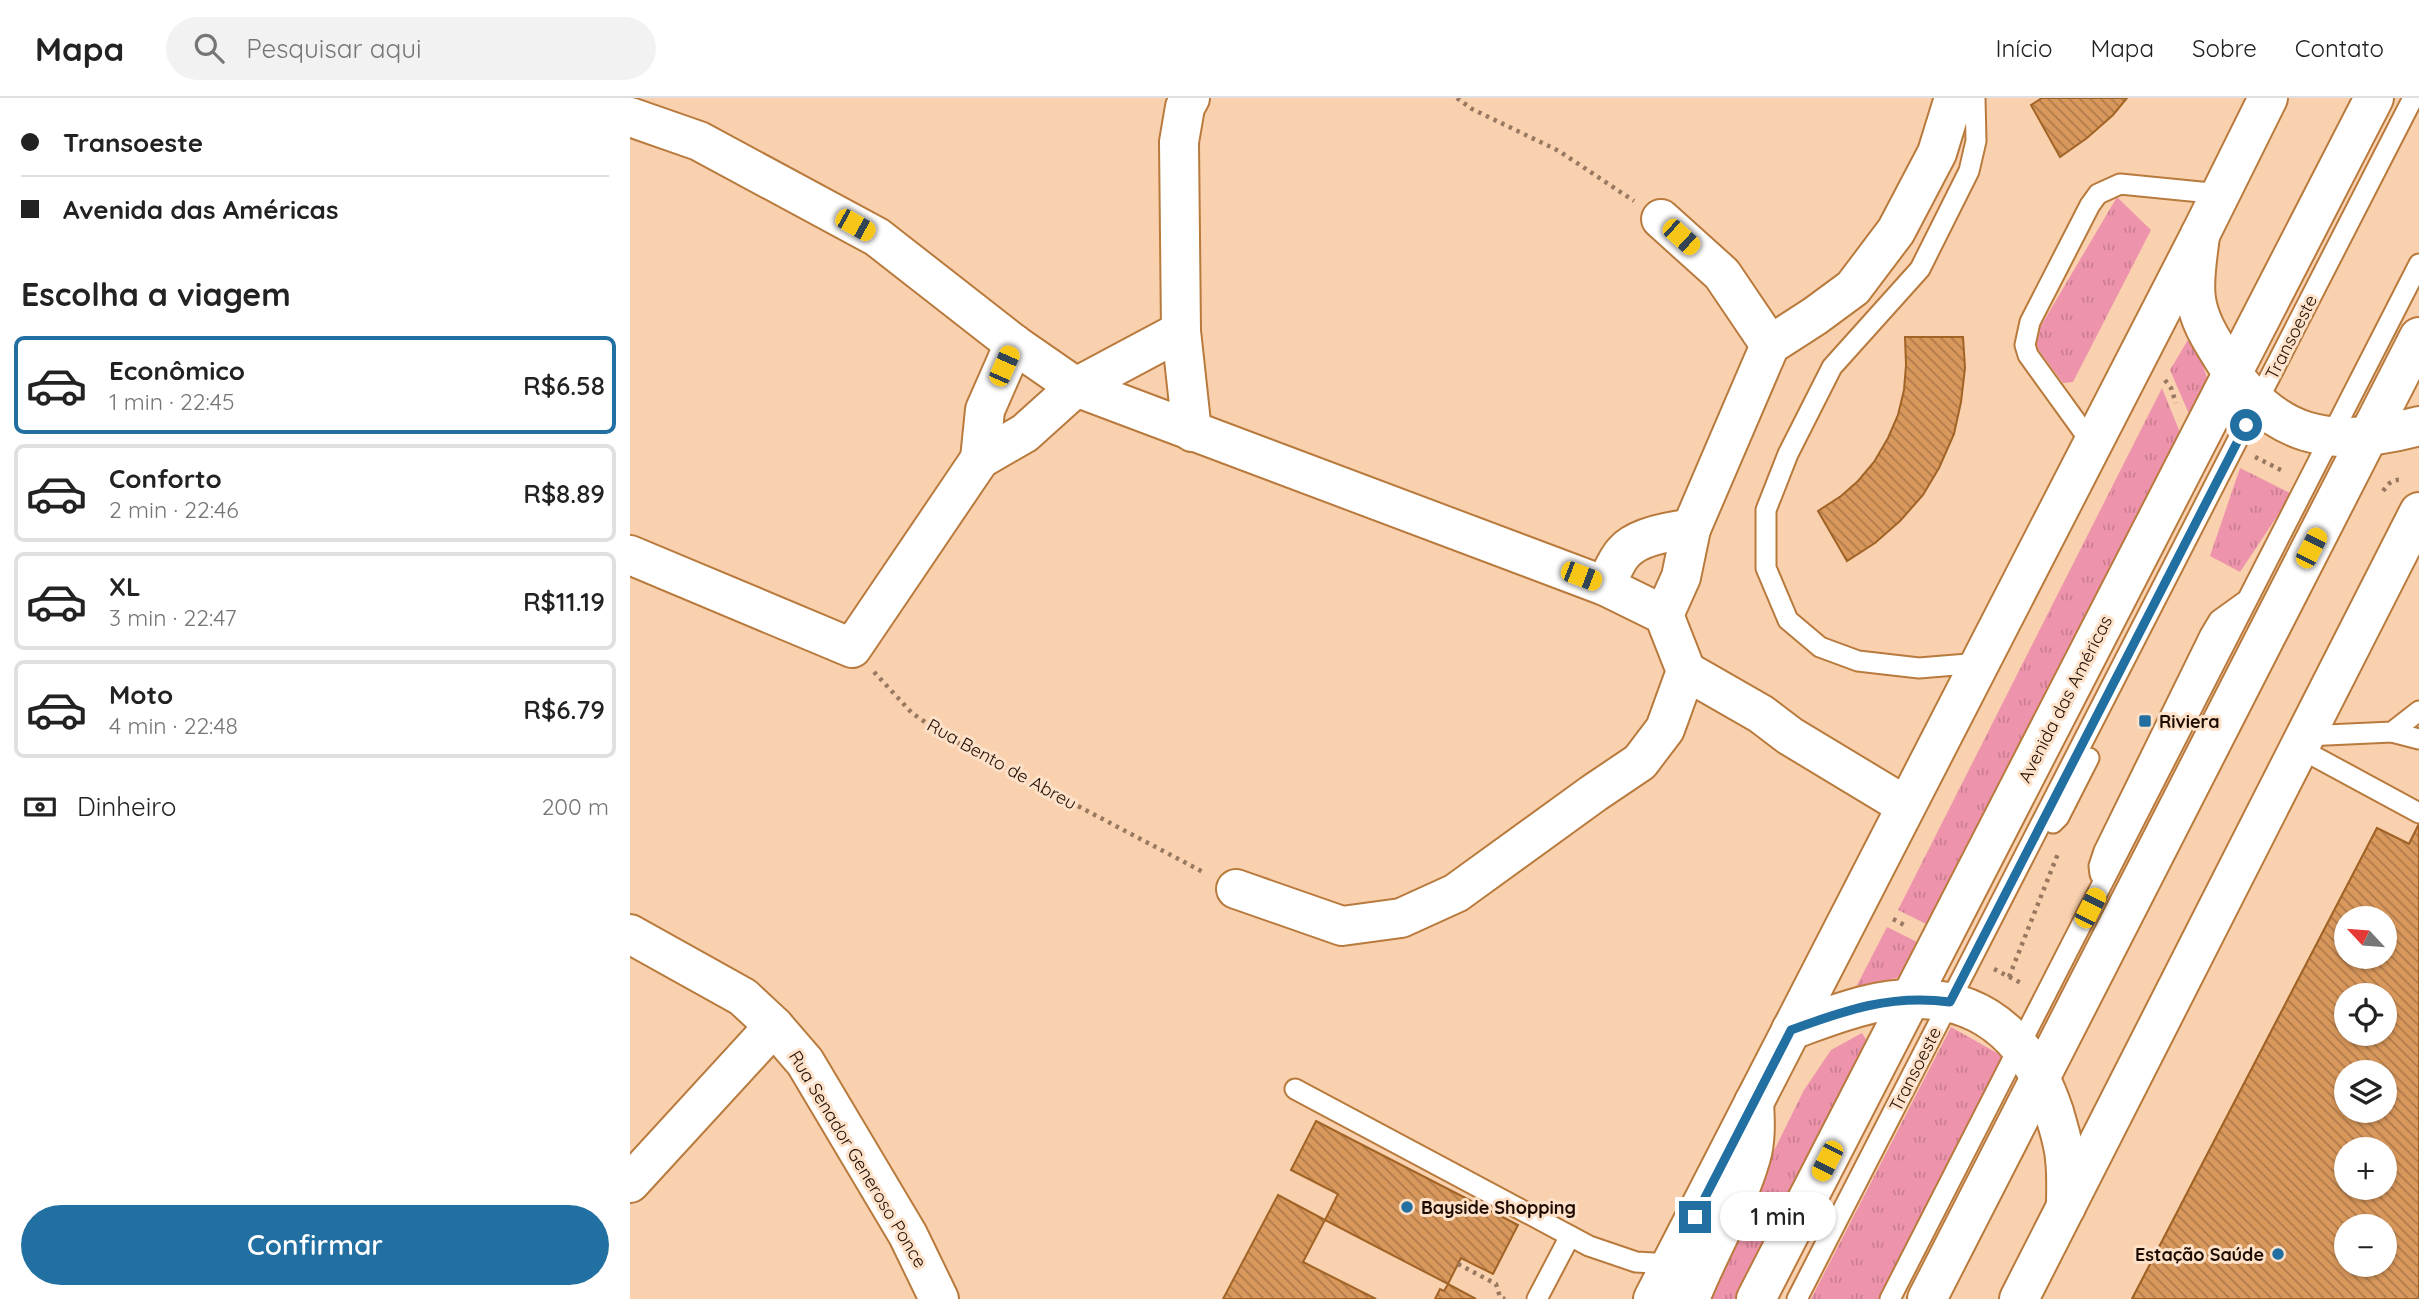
<!DOCTYPE html>
<html lang="pt">
<head>
<meta charset="utf-8">
<style>
	:root { --surface:#fff; --page:#f2f2f2; --text:#222; --muted:#767676; --line:#e0e0e0; --accent:#226fa2 }
	body { margin:0; font-family:Quicksand,sans-serif; background:var(--page); color:var(--text); height:100vh; display:flex; flex-direction:column; font-size:26px; white-space:nowrap }
	* { box-sizing:border-box; margin:0 }
	p { font-size:23px; color:var(--muted) }
	.icon { flex:none; width:38px; height:38px; fill:none; stroke:currentColor; stroke-width:2; stroke-linecap:round; stroke-linejoin:round }
	.map { position:relative; flex:1; overflow:hidden }
	.drawer { display:flex; flex-direction:column; background:var(--surface); width:630px }
	.drawer>* { flex:none }
	.banner { display:grid; align-content:center; height:154px; padding:0 21px; background:var(--surface) }
	.needle { width:46px; rotate:296deg }
	.buttons { position:absolute; left:1704px; top:808px; display:grid; gap:14px }
	.buttons a { display:grid; place-items:center; width:63px; height:63px; border-radius:50%; background:var(--surface); box-shadow:0 2px 5px #0004; font-size:35px }
	.end { position:absolute; width:32px; height:32px; margin:-16px; border:9px solid #226fa2; background:#fff; box-shadow:0 0 0 4px #fff }
	.from { border-radius:50% }
	.bubble { position:absolute; height:49px; border-radius:24px; background:var(--surface); box-shadow:0 2px 5px #0004; font-size:23px; font-weight:600; line-height:49px; text-align:center }
	.car { position:absolute; width:21px; height:42px; margin:-21px -10px; border-radius:9px; box-shadow:0 0 5px 2px #0007; background:linear-gradient(#f5c518 24%,#345 0 40%,#f5c518 0 76%,#345 0 86%,#f5c518 0) }
	.banner b { display:flex; align-items:center; gap:24px; height:66px; font-size:26px }
	.banner b+b { border-top:2px solid var(--line) }
	.banner i { width:18px; height:18px; background:var(--text) }
	ul { padding:0; list-style:none }
	li { display:flex; align-items:center; gap:21px; height:98px; margin:0 14px 10px; padding:0 7px; border:4px solid var(--line); border-radius:10px }
	li div { flex:1 }
	li b { display:block; font-size:26px }
	li em { font-style:normal; font-weight:600 }
	li.active { border-color:var(--accent) }
	li>.icon { width:63px; height:63px; stroke-width:1.5 }
	h2 { padding:0 21px; font-size:32px; line-height:84px }
	.pay { display:flex; align-items:center; gap:18px; height:77px; padding:0 21px; font-size:26px }
	.pay p { margin-inline-start:auto }
	.cta { display:flex; gap:14px; margin-top:auto; padding:14px 21px }
	.cta a { flex:1; height:80px; border-radius:42px; background:var(--accent); color:#fff; font-size:28px; font-weight:600; line-height:80px; text-align:center }
	header { display:flex; align-items:center; gap:42px; box-sizing:border-box; height:98px; padding:0 35px; background:var(--surface); border-bottom:2px solid var(--line) }
	header strong { font-size:33px }
	nav { display:flex; gap:38px; margin-inline-start:auto; font-size:24px }
	.search { width:490px; height:63px; background:var(--page); display:flex; align-items:center; gap:18px; box-sizing:border-box; padding:0 24px; border-radius:38px; color:var(--muted); font-size:26px }
	main { display:flex; flex:1; min-height:0 }
	.map>svg:first-child { display:block }
	.grass { fill:url(#grass-tufts) }
	.building { fill:url(#building-back-hatch); stroke:#a16426; stroke-width:2; fill-rule:evenodd }
	.lines { fill:none; stroke-linecap:round; stroke-linejoin:round }
	.service-casing { stroke:#b87a3d; stroke-width:23 }
	.minor-casing { stroke:#b87a3d; stroke-width:42 }
	.secondary-casing { stroke:#b87a3d; stroke-width:42 }
	.trunk-casing { stroke:#b87a3d; stroke-width:42 }
	.path { stroke:#987960; stroke-width:4.5; stroke-dasharray:3.5 5; stroke-linecap:butt }
	.service { stroke:#fff; stroke-width:19 }
	.minor { stroke:#fff; stroke-width:38 }
	.secondary { stroke:#fff; stroke-width:38 }
	.trunk { stroke:#fff; stroke-width:38 }
	.route { stroke:#226fa2; stroke-width:9 }
	.poi-dot { fill:#226fa2; stroke:#fde1c9; stroke-width:2.5 }
	.labels { text-anchor:middle; dominant-baseline:central; stroke-width:6; stroke-linejoin:round; paint-order:stroke }
	.street-label { font-size:18px; fill:#1e0c00; stroke:#fde1c9 }
	.poi-label { font-size:18px; font-weight:bold; fill:#1e0c00; stroke:#fde1c9; text-anchor:start }
</style>
</head>
<body>
<header>
<strong>Mapa</strong>
<div class="search"><svg class="icon" aria-label="search" viewBox="0 0 24 24"><circle cx="10" cy="10" r="6"/><path d="M15 15l6 6"/></svg>Pesquisar aqui</div>
<nav><a>Início</a><a>Mapa</a><a>Sobre</a><a>Contato</a></nav>
</header>
<main>
<section class="drawer">
<div class="banner">
<b><i class="from"></i>Transoeste</b>
<b><i></i>Avenida das Américas</b>
</div>
<h2>Escolha a viagem</h2>
<ul>
<li class="active"><svg class="icon" aria-label="car" viewBox="0 0 24 24"><path d="M5 17H2v-5l4-1 3-4h7l3 4 3 1v5h-3M9 17h6M6 11h13"/><circle cx="7" cy="17" r="2"/><circle cx="17" cy="17" r="2"/></svg><div><b>Econômico</b><p>1 min · 22:45</p></div><em>R$6.58</em></li>
<li><svg class="icon" aria-label="car" viewBox="0 0 24 24"><path d="M5 17H2v-5l4-1 3-4h7l3 4 3 1v5h-3M9 17h6M6 11h13"/><circle cx="7" cy="17" r="2"/><circle cx="17" cy="17" r="2"/></svg><div><b>Conforto</b><p>2 min · 22:46</p></div><em>R$8.89</em></li>
<li><svg class="icon" aria-label="car" viewBox="0 0 24 24"><path d="M5 17H2v-5l4-1 3-4h7l3 4 3 1v5h-3M9 17h6M6 11h13"/><circle cx="7" cy="17" r="2"/><circle cx="17" cy="17" r="2"/></svg><div><b>XL</b><p>3 min · 22:47</p></div><em>R$11.19</em></li>
<li><svg class="icon" aria-label="car" viewBox="0 0 24 24"><path d="M5 17H2v-5l4-1 3-4h7l3 4 3 1v5h-3M9 17h6M6 11h13"/><circle cx="7" cy="17" r="2"/><circle cx="17" cy="17" r="2"/></svg><div><b>Moto</b><p>4 min · 22:48</p></div><em>R$6.79</em></li>
</ul>
<div class="pay"><svg class="icon" aria-label="cash" viewBox="0 0 24 24"><path d="M3 7h18v10H3z"/><circle cx="12" cy="12" r="2"/></svg>Dinheiro<p>200 m</p></div>
<div class="cta"><a>Confirmar</a></div>
</section>
<div class="map">
<svg width="1789" height="1201" viewBox="0 0 1789 1201">
	<defs>
		<pattern id="grass-tufts" width="24" height="20" patternUnits="userSpaceOnUse" patternTransform="scale(1.75)"><rect width="24" height="20" fill="#ed94ac"/><path d="M3 7l-1-3M5 7V3M7 7l1-3M15 17l-1-3M17 17v-4M19 17l1-3" fill="none" stroke="#cb7e92"/></pattern>
		<pattern id="building-back-hatch" width="6" height="6" patternUnits="userSpaceOnUse" patternTransform="scale(1.75)"><rect width="6" height="6" fill="#d9985c"/><path d="M-1 5l2 2M0 0l6 6M5-1l2 2" fill="none" stroke="#af7a4a"/></pattern>
	</defs>
	<rect width="100%" height="100%" fill="#fad1ae"/>
	<g class="grass">
		<polygon points="1487,99 1521,132 1443,284 1433,285 1402,243"/>
		<polygon points="1562,235 1577,280 1559,316 1540,272"/>
		<polygon points="1532,290 1551,337 1296,826 1268,812"/>
		<polygon points="1610,370 1662,396 1610,474 1580,458"/>
		<polygon points="1257,829 1287,844 1270,879 1225,891"/>
		<polygon points="1321,929 1376,960 1253,1201 1181,1201"/>
		<polygon points="1232,935 1237,943 1104,1201 1077,1201 1128,1085 1174,992 1201,952"/>
	</g>
	<g class="building">
		<polygon points="1412,0 1497,0 1483,17 1457,40 1430,59 1401,7"/>
		<polygon points="1275,239 1333,239 1335,270 1331,304 1324,336 1309,370 1293,397 1270,423 1245,445 1217,463 1188,413 1211,398 1228,383 1244,364 1258,340 1268,317 1274,292 1276,267"/>
		<path d="M1789,726V956L1772,903L1740,888L1717,898L1692,948L1702,978L1694,995L1711,1005L1694,1038L1721,1052H1717V1090L1755,1089L1772,1098L1789,1092V1201H1716L1714,1194L1669,1172L1661,1189L1626,1172L1611,1201H1604L1591,1194L1587,1201H1502L1747,730L1779,746ZM1717,821H1755V859H1717ZM1717,1129H1755V1167H1717Z"/>
		<path d="M1789,726V1201H1502L1747,730L1779,746ZM1717,821H1755V859H1717ZM1717,898H1755V936H1717ZM1717,975H1755V1013H1717ZM1717,1052H1755V1090H1717ZM1717,1129H1755V1167H1717Z"/>
		<polygon points="686,1023 888,1127 863,1176 831,1160 818,1186 695,1122 708,1096 661,1072"/>
		<polygon points="648,1097 695,1122 673,1164 746,1201 593,1201"/>
		<polygon points="818,1186 846,1201 805,1201 810,1191 814,1193"/>
	</g>
	<g class="lines">
		<defs>
			<g id="service">
				<polyline points="1345,0 1346,43 1339,73 1290,171 1202,269 1158,356 1136,412 1136,470 1158,522 1190,549 1228,563 1289,570 1350,565"/>
				<polyline points="1463,347 1398,257 1395,247 1400,224 1460,107 1468,96 1490,86 1591,96"/>
				<polyline points="1762,634 1789,641"/>
				<polyline points="1675,638 1762,634 1789,613"/>
				<polyline points="1669,650 1789,715"/>
				<polyline points="1423,725 1429,719 1459,660"/>
				<polyline points="1470,776 1469,768 1474,753 1580,537 1589,522 1614,504"/>
				<polyline points="665,991 959,1148 1006,1164 1041,1166"/>
				<polyline points="907,1201 940,1138"/>
				<polyline points="1167,1201 1783,0"/>
				<polyline points="1260,1201 1789,166"/>
			</g>
			<g id="minor">
				<polyline points="560,0 555,9 549,44 551,233 562,334"/>
				<polyline points="0,19 69,43 247,139 384,246 446,289 975,488 1034,517 1056,573 1035,631 1010,664 964,695 826,795 771,820 712,828 606,791"/>
				<polyline points="1031,121 1092,176 1140,247"/>
				<polyline points="350,361 355,312 384,246"/>
				<polyline points="0,457 222,550 350,361 395,335 446,289 551,233"/>
				<path d="M975,488C981,477 986,462 994,454C1008,438 1042,433 1061,431"/>
				<polyline points="1034,517 1051,479 1061,431 1140,247 1185,218 1223,190 1266,133 1307,55 1324,0"/>
				<polyline points="1056,573 1131,616 1160,638 1276,708"/>
				<polyline points="0,836 113,899 144,928 175,964 278,1137 309,1201"/>
				<polyline points="0,1085 144,928"/>
			</g>
			<g id="secondary">
				<polyline points="1023,1201 1570,137 1638,0"/>
				<polyline points="1389,1201 1789,414"/>
			</g>
			<g id="trunk">
				<path d="M1570,137C1568,158 1563,180 1566,201C1569,223 1581,241 1592,259C1641,341 1701,352 1789,328"/>
				<path d="M1161,932C1203,917 1246,899 1291,901C1361,903 1403,950 1424,1014C1428,1029 1434,1045 1435,1061C1437,1077 1436,1093 1436,1109"/>
				<path d="M1060,1201C1078,1154 1107,1108 1121,1059C1126,1042 1125,1022 1124,1004"/>
				<polyline points="1126,1201 1744,0"/>
				<polyline points="1297,1201 1789,239"/>
			</g>
		</defs>
		<use href="#service" class="service-casing"/>
		<use href="#minor" class="minor-casing"/>
		<use href="#secondary" class="secondary-casing"/>
		<use href="#trunk" class="trunk-casing"/>
		<g class="path">
			<polyline points="827,0 842,11 929,53 1004,103"/>
			<polyline points="1535,282 1541,290 1546,305"/>
			<polyline points="1625,359 1655,374"/>
			<path d="M1753,393C1759,385 1762,381 1773,382"/>
			<polyline points="244,574 282,615 317,639 575,775"/>
			<polyline points="1263,821 1278,829"/>
			<polyline points="1364,871 1393,886"/>
			<polyline points="1379,879 1429,753"/>
			<polyline points="828,1166 866,1186 870,1199 875,1201"/>
		</g>
		<use href="#service" class="service"/>
		<use href="#minor" class="minor"/>
		<use href="#secondary" class="secondary"/>
		<use href="#trunk" class="trunk"/>
	</g>
	<g class="lines">
		<path class="route" d="M1065,1119L1161,932C1216,912 1261,896 1320,904L1616,327"/>
	</g>
	<g class="poi-dot">
		<rect x="1508" y="616" width="14" height="14" rx="3.5"/>
		<circle cx="777" cy="1109" r="7"/>
		<circle cx="1648" cy="1156" r="7"/>
	</g>
	<g class="labels">
		<g class="street-label">
			<text transform="translate(1661 239) rotate(-63)">Transoeste</text>
			<text transform="translate(1435 601) rotate(-63)">Avenida das Américas</text>
			<text transform="translate(372 666) rotate(29)">Rua Bento de Abreu</text>
			<text transform="translate(1285 971) rotate(-63)">Transoeste</text>
			<text transform="translate(228 1061) rotate(59)">Rua Senador Generoso Ponce</text>
		</g>
		<g class="poi-label">
			<text x="1529" y="623">Riviera</text>
			<text x="791" y="1109">Bayside Shopping</text>
			<text x="1634" y="1156" text-anchor="end">Estação Saúde</text>
		</g>
	</g>
</svg>
<div class="buttons">
<a><svg class="needle" viewBox="-14 -14 28 28"><path d="M0-13l5 13h-10z" fill="#e53935"/><path d="M0 13l5-13h-10z" fill="#767676"/></svg></a>
<a><svg class="icon" aria-label="locate" viewBox="0 0 24 24"><circle cx="12" cy="12" r="6"/><path d="M12 2v4M12 18v4M2 12h4M18 12h4"/></svg></a>
<a><svg class="icon" aria-label="layers" viewBox="0 0 24 24"><path d="M12 4l9 5-9 5-9-5zM3 14l9 5 9-5"/></svg></a>
<a>+</a>
<a>−</a>
</div>
<i class="end from" style="left:1616px;top:327px"></i>
<i class="end" style="left:1065px;top:1119px"></i>
<div class="bubble" style="left:1090px;top:1094px;width:116px">1 min</div>
<i class="car" style="left:225px;top:127px;rotate:119deg"></i>
<i class="car" style="left:1051px;top:139px;rotate:132deg"></i>
<i class="car" style="left:374px;top:268px;rotate:24deg"></i>
<i class="car" style="left:1681px;top:450px;rotate:27deg"></i>
<i class="car" style="left:951px;top:478px;rotate:111deg"></i>
<i class="car" style="left:1460px;top:810px;rotate:27deg"></i>
<i class="car" style="left:1197px;top:1063px;rotate:207deg"></i>
</div>
</main>
</body>
</html>
